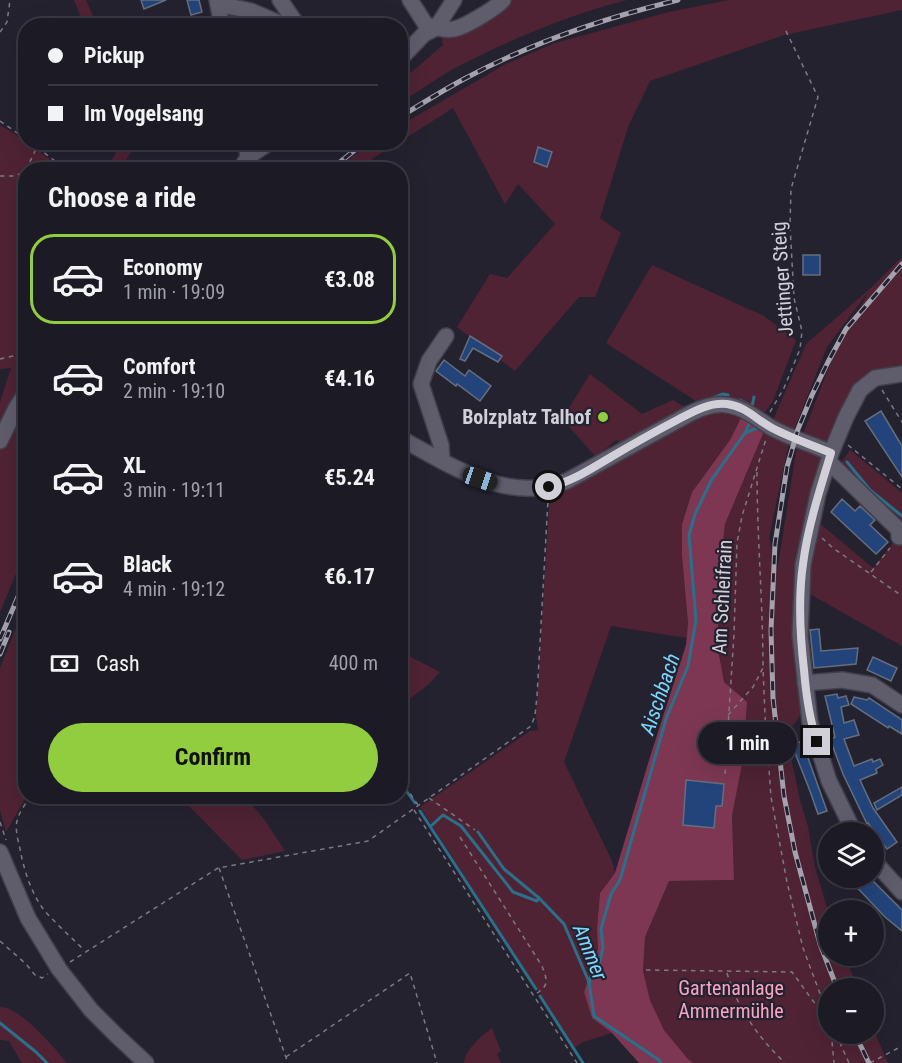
<!DOCTYPE html>
<html lang="en">
<head>
<meta charset="utf-8">
<style>
	:root { --surface:#1c1a24; --page:#25232c; --text:#f1f3f6; --muted:#a0a1a6; --line:#3a3841; --accent:#91cd3f }
	body { margin:0; font-family:"Roboto Condensed",sans-serif; background:var(--page); color:var(--text); height:100vh; display:flex; flex-direction:column; font-size:22px; white-space:nowrap }
	* { box-sizing:border-box; margin:0 }
	p { font-size:20px; color:var(--muted) }
	.icon { flex:none; width:33px; height:33px; fill:none; stroke:currentColor; stroke-width:2; stroke-linecap:round; stroke-linejoin:round }
	.map { position:relative; flex:1; overflow:hidden }
	.drawer { position:absolute; left:18px; top:162px; width:390px; height:642px; display:flex; flex-direction:column; background:var(--surface); border-radius:24px; box-shadow:0 6px 24px #0002,0 0 0 2px var(--line) }
	.drawer>* { flex:none }
	.top-card { position:absolute; left:18px; top:18px; width:390px; height:132px; border-radius:24px; box-shadow:0 6px 24px #0002,0 0 0 2px var(--line); display:grid; align-content:center; height:132px; padding:0 30px; background:var(--surface) }
	.tools { position:absolute; left:818px; top:822px; display:grid; gap:12px }
	.tools a { display:grid; place-items:center; width:66px; height:66px; border-radius:50%; background:var(--surface); box-shadow:0 6px 24px #0002,0 0 0 2px var(--line); font-size:30px }
	.end { position:absolute; width:27px; height:27px; margin:-14px; border:8px solid #d1d0d9; background:#111; box-shadow:0 0 0 3px #111 }
	.from { border-radius:50% }
	.bubble { position:absolute; height:42px; border-radius:21px; background:var(--surface); box-shadow:0 6px 24px #0002,0 0 0 2px var(--line); font-size:20px; font-weight:700; line-height:42px; text-align:center }
	.car { position:absolute; width:18px; height:36px; margin:-18px -9px; border-radius:8px; box-shadow:0 0 4px 2px #0007; background:linear-gradient(#222 24%,#8ab4d8 0 40%,#222 0 76%,#8ab4d8 0 86%,#222 0) }
	.top-card b { display:flex; align-items:center; gap:21px; height:57px; font-size:22px }
	.top-card b+b { border-top:2px solid var(--line) }
	.top-card i { width:15px; height:15px; background:var(--text) }
	ul { padding:0; list-style:none }
	li { display:flex; align-items:center; gap:18px; height:90px; margin:0 12px 9px; padding:0 18px; border:3px solid transparent; border-radius:24px }
	li div { flex:1 }
	li b { display:block; font-size:22px }
	li em { font-style:normal; font-weight:700 }
	li.active { border-color:var(--accent) }
	li>.icon { width:54px; height:54px; stroke-width:1.5 }
	h2 { padding:0 30px; font-size:27px; line-height:72px }
	.pay { display:flex; align-items:center; gap:15px; height:66px; padding:0 30px; font-size:22px }
	.pay p { margin-inline-start:auto }
	.action { display:flex; gap:12px; margin-top:auto; padding:12px 30px }
	.action a { flex:1; height:69px; border-radius:36px; background:var(--accent); color:#111; font-size:24px; font-weight:700; line-height:69px; text-align:center }
	.map>svg:first-child { display:block }
	.green { fill:#4f2334; fill-rule:evenodd }
	.forest { fill:#7d3753 }
	.lines { fill:none; stroke-linecap:round; stroke-linejoin:round }
	.stream { stroke:#2a708b; stroke-width:3 }
	.building { fill:#23447b; stroke:#656e7d; stroke-width:1.5 }
	.minor-casing { stroke:#413f4a; stroke-width:18 }
	.path { stroke:#7c7a85; stroke-width:1.5; stroke-dasharray:4.5 4.5; stroke-linecap:butt }
	.minor { stroke:#5f5c6c; stroke-width:15 }
	.rail-casing { stroke:#a4a2ad; stroke-width:5 }
	.rail { stroke:#252230; stroke-width:3; stroke-dasharray:9; stroke-linecap:butt }
	.route { stroke:#d1d0d9; stroke-width:8 }
	.poi-dot { fill:#91cd3f; stroke:#252230; stroke-width:2 }
	.labels { text-anchor:middle; dominant-baseline:central; stroke-width:4.5; stroke-linejoin:round; paint-order:stroke }
	.street-label { font-size:20px; fill:#d1d0d9; stroke:#252230 }
	.poi-label { font-size:20px; font-weight:bold; fill:#d1d0d9; stroke:#252230; text-anchor:end }
	.park-label { font-size:20px; fill:#f9a5c2; stroke:#252230 }
	.water-label { font-size:21px; font-style:italic; fill:#7ad8ff; stroke:#252230 }
</style>
</head>
<body>
<div class="map">
<svg width="902" height="1063" viewBox="0 0 902 1063">
	<rect width="100%" height="100%" fill="#252230"/>
	<g class="green">
		<polygon points="74,0 86,0 97,25 84,25"/>
		<path d="M511,0H627C568,15 509,40 455,68C437,78 419,91 401,102V81L443,45L441,34L492,15Z"/>
		<polygon points="729,0 902,0 902,10 784,35 650,81 628,127 600,218 621,233 595,297 579,297 515,371 457,327 490,274 507,278 555,224 518,184 505,204 453,108 401,141 401,125 506,64 555,43 669,12"/>
		<polygon points="0,125 25,141 26,142 64,169 26,170 25,384 14,398 0,426 0,402 11,368 0,369"/>
		<polygon points="372,142 398,143 373,158 364,169 336,169"/>
		<polygon points="121,143 137,143 120,169 107,169"/>
		<path d="M902,257V367L876,369L856,384L808,508L802,713L786,735L800,800L808,827L815,867L828,911V956H845L858,988H828V1034H873V1029L888,1063H693L688,1059L664,1030L650,1000L643,972L645,937L669,881L734,880L732,816L743,759L724,682L718,649V585L725,524L765,429L770,427L806,344L873,286ZM869,291L831,362L796,452L777,572L769,538L789,442L827,347Z"/>
		<polygon points="652,265 735,303 764,316 796,340 773,401 762,416 735,399 696,401 606,343"/>
		<polygon points="590,374 642,414 673,400 685,407 653,424 622,444 616,440 596,457 562,419"/>
		<polygon points="25,399 25,552 0,612 0,451 16,414"/>
		<polygon points="717,408 744,412 730,440 692,492 682,524 682,556 688,623 687,638 611,626 564,762 612,861 615,873 600,893 597,929 598,949 584,992 592,1018 612,1033 583,1042 575,1048 420,807 530,731 538,730 536,716 550,493"/>
		<polygon points="850,450 902,493 902,527 841,463"/>
		<polygon points="818,522 873,568 897,538 902,542 902,646 808,593"/>
		<polygon points="25,605 26,797 6,832 0,810 0,668"/>
		<polygon points="401,652 440,672 428,685 401,705"/>
		<polygon points="180,797 245,797 264,819 285,851 242,860"/>
		<path d="M0,1007C19,1006 55,1048 67,1063H22L9,1041L0,1040Z"/>
		<path d="M492,1028L501,1051L497,1054L501,1063H464C465,1050 481,1036 492,1028Z"/>
	</g>
	<polygon class="forest" points="744,412 765,429 725,524 718,585 718,649 724,682 747,702 743,759 732,816 734,880 669,881 645,937 643,971 650,1000 664,1030 688,1059 693,1063 639,1063 612,1033 592,1018 584,992 598,949 597,929 600,893 615,873 650,757 686,645 688,623 682,556 682,524 692,492 730,440"/>
	<g class="lines">
		<g class="stream">
			<polyline points="710,399 723,394 728,395"/>
			<polyline points="740,400 752,406 754,397"/>
			<polyline points="745,433 757,428"/>
			<polyline points="847,462 870,490 902,516"/>
			<polyline points="400,782 415,803"/>
			<polyline points="420,811 536,989"/>
			<polyline points="431,826 443,815 461,826 513,892 537,901 539,898"/>
			<polyline points="478,832 504,869 539,898 564,924 589,982 594,1016 659,1060 661,1063"/>
			<polyline points="589,982 600,961 603,947 601,929 611,894 620,880 666,719 688,666 696,620 689,535 695,514 712,479 745,433 750,422"/>
			<polyline points="540,996 583,1063"/>
			<polyline points="0,1023 36,1052 47,1063"/>
		</g>
	</g>
	<g class="building">
		<polygon points="141,0 166,0 144,9"/>
		<polygon points="187,0 199,0 202,12 191,15"/>
		<polygon points="538,147 552,152 547,167 534,162"/>
		<rect x="803" y="255" width="17" height="20"/>
		<polygon points="470,336 502,356 498,362 473,348 465,361 460,359"/>
		<polygon points="444,360 465,376 469,370 491,386 480,401 457,384 456,386 436,371"/>
		<polygon points="881,411 902,446 902,477 865,421"/>
		<polygon points="842,499 855,511 860,506 875,520 870,525 888,542 876,554 831,512"/>
		<polygon points="819,629 821,651 858,648 856,664 814,668 810,630"/>
		<polygon points="873,657 897,668 891,681 867,670"/>
		<polygon points="837,694 838,698 846,696 849,705 841,707 844,723 854,720 859,735 844,739 854,766 872,759 873,762 880,759 883,765 876,769 877,773 860,780 873,808 897,842 887,849 868,823 867,824 843,774 830,739 835,737 825,696"/>
		<polygon points="854,697 867,700 869,698 902,720 902,734 889,726 888,728 851,704"/>
		<polygon points="704,728 719,729 718,752 703,752"/>
		<polygon points="802,741 827,811 818,814 810,791 795,753 796,753 793,745"/>
		<polygon points="686,780 724,784 722,806 716,806 714,828 683,825"/>
		<polygon points="902,787 902,795 877,810 874,803"/>
		<polygon points="848,878 870,878 902,910 902,931 885,917"/>
	</g>
	<g class="lines">
		<defs>
			<g id="minor">
				<polyline points="217,0 222,26"/>
				<polyline points="280,0 298,26"/>
				<path d="M410,0L426,25C434,27 445,31 454,29C465,27 496,8 503,0"/>
				<polyline points="218,4 251,11 286,26"/>
				<polyline points="400,59 424,34 436,28 454,0"/>
				<polyline points="246,142 248,157"/>
				<polyline points="240,170 248,157 270,142"/>
				<path d="M400,438C450,465 508,505 567,481L691,413C714,402 730,401 752,415C759,419 765,424 772,428C790,438 812,444 831,453"/>
				<polyline points="0,441 16,408 26,393"/>
				<polyline points="442,461 441,445 421,384 429,361 446,336"/>
				<polyline points="829,462 899,530 899,537"/>
				<polyline points="805,683 842,680 872,685 902,705"/>
				<polyline points="854,832 829,781 810,722 800,635 803,565 818,494 831,453 846,417 860,390 875,378 902,374"/>
				<polyline points="0,852 28,918 59,969 91,1010 116,1035 146,1063"/>
				<polyline points="873,860 902,892"/>
			</g>
		</defs>
		<use href="#minor" class="minor-casing"/>
		<g class="path">
			<polyline points="0,32 7,22 10,0"/>
			<polyline points="0,121 26,139"/>
			<polyline points="30,142 67,170"/>
			<polyline points="26,170 36,149"/>
			<polyline points="0,176 15,176 26,171"/>
			<polyline points="0,359 26,353"/>
			<polyline points="882,390 902,422"/>
			<polyline points="770,412 784,388 800,349 802,331 794,298 790,225 791,189 818,97 784,27"/>
			<polyline points="848,445 902,489"/>
			<path d="M757,472C757,538 763,603 763,668"/>
			<polyline points="822,538 833,548 902,596"/>
			<polyline points="871,572 890,548"/>
			<polyline points="728,715 753,687 763,668 765,715 771,797 787,882 803,948 828,1015"/>
			<polyline points="725,774 734,634 737,543 742,516 766,439"/>
			<polyline points="400,779 418,805"/>
			<path d="M30,796C26,804 19,812 17,821C15,830 18,840 20,849C24,870 31,893 44,910C56,924 71,937 84,950"/>
			<polyline points="429,798 475,830"/>
			<polyline points="414,810 577,1063"/>
			<polyline points="0,822 6,840"/>
			<path d="M460,837L542,966C548,982 549,986 534,995"/>
			<polyline points="219,868 288,1063"/>
			<polyline points="0,941 26,964 35,975 42,978 48,974"/>
			<polyline points="70,962 218,868 368,841 531,726 535,716 537,696 548,500"/>
			<polyline points="646,970 792,972 824,1016"/>
			<path d="M727,973C737,1008 758,1037 785,1063"/>
			<polyline points="825,1009 823,1020 828,1033"/>
			<polyline points="828,1034 832,1042 834,1063"/>
			<polyline points="836,1034 849,1063"/>
			<polyline points="286,1057 410,973 437,1063"/>
			<polyline points="870,1063 902,1046"/>
		</g>
		<use href="#minor" class="minor"/>
		<defs>
			<g id="rail">
				<path d="M400,117C421,104 442,91 464,79C531,43 604,18 678,0"/>
				<polyline points="330,170 365,142"/>
				<polyline points="0,639 26,578"/>
				<polyline points="0,654 9,632"/>
				<polyline points="837,988 820,944 795,852 784,796 773,698 771,630 775,544 787,467 798,429 812,395 828,362 846,329 902,264"/>
				<polyline points="855,1034 869,1063"/>
			</g>
		</defs>
		<use href="#rail" class="rail-casing"/>
		<use href="#rail" class="rail"/>
	</g>
	<g class="lines">
		<path class="route" d="M549,487C571,482 591,469 611,457C633,444 656,431 679,419C694,411 710,402 727,404C745,406 757,420 772,428C791,438 812,445 831,453C820,489 808,526 803,564C798,599 800,635 804,670C806,694 809,718 817,742"/>
	</g>
	<circle class="poi-dot" cx="603" cy="417" r="6"/>
	<g class="labels">
		<g class="street-label">
			<text transform="translate(782 279) rotate(-94)">Jettinger Steig</text>
			<text transform="translate(722 597) rotate(-87)">Am Schleifrain</text>
		</g>
		<g class="poi-label">
			<text x="591" y="417">Bolzplatz Talhof</text>
		</g>
		<g class="park-label">
			<text x="731" y="988">Gartenanlage<tspan x="731" dy="23">Ammermühle</tspan></text>
		</g>
		<g class="water-label">
			<text transform="translate(660 694) rotate(-71)">Aischbach</text>
			<text transform="translate(590 952) rotate(68)">Ammer</text>
		</g>
	</g>
</svg>
<div class="tools">
<a><svg class="icon" aria-label="layers" viewBox="0 0 24 24"><path d="M12 4l9 5-9 5-9-5zM3 14l9 5 9-5"/></svg></a>
<a>+</a>
<a>−</a>
</div>
<i class="end from" style="left:549px;top:487px"></i>
<i class="end" style="left:817px;top:742px"></i>
<div class="bubble" style="left:698px;top:722px;width:99px">1 min</div>
<i class="car" style="left:480px;top:479px;rotate:109deg"></i>
<div class="top-card">
<b><i class="from"></i>Pickup</b>
<b><i></i>Im Vogelsang</b>
</div>
<section class="drawer">
<h2>Choose a ride</h2>
<ul>
<li class="active"><svg class="icon" aria-label="car" viewBox="0 0 24 24"><path d="M5 17H2v-5l4-1 3-4h7l3 4 3 1v5h-3M9 17h6M6 11h13"/><circle cx="7" cy="17" r="2"/><circle cx="17" cy="17" r="2"/></svg><div><b>Economy</b><p>1 min · 19:09</p></div><em>€3.08</em></li>
<li><svg class="icon" aria-label="car" viewBox="0 0 24 24"><path d="M5 17H2v-5l4-1 3-4h7l3 4 3 1v5h-3M9 17h6M6 11h13"/><circle cx="7" cy="17" r="2"/><circle cx="17" cy="17" r="2"/></svg><div><b>Comfort</b><p>2 min · 19:10</p></div><em>€4.16</em></li>
<li><svg class="icon" aria-label="car" viewBox="0 0 24 24"><path d="M5 17H2v-5l4-1 3-4h7l3 4 3 1v5h-3M9 17h6M6 11h13"/><circle cx="7" cy="17" r="2"/><circle cx="17" cy="17" r="2"/></svg><div><b>XL</b><p>3 min · 19:11</p></div><em>€5.24</em></li>
<li><svg class="icon" aria-label="car" viewBox="0 0 24 24"><path d="M5 17H2v-5l4-1 3-4h7l3 4 3 1v5h-3M9 17h6M6 11h13"/><circle cx="7" cy="17" r="2"/><circle cx="17" cy="17" r="2"/></svg><div><b>Black</b><p>4 min · 19:12</p></div><em>€6.17</em></li>
</ul>
<div class="pay"><svg class="icon" aria-label="cash" viewBox="0 0 24 24"><path d="M3 7h18v10H3z"/><circle cx="12" cy="12" r="2"/></svg>Cash<p>400 m</p></div>
<div class="action"><a>Confirm</a></div>
</section>
</div>
</body>
</html>
